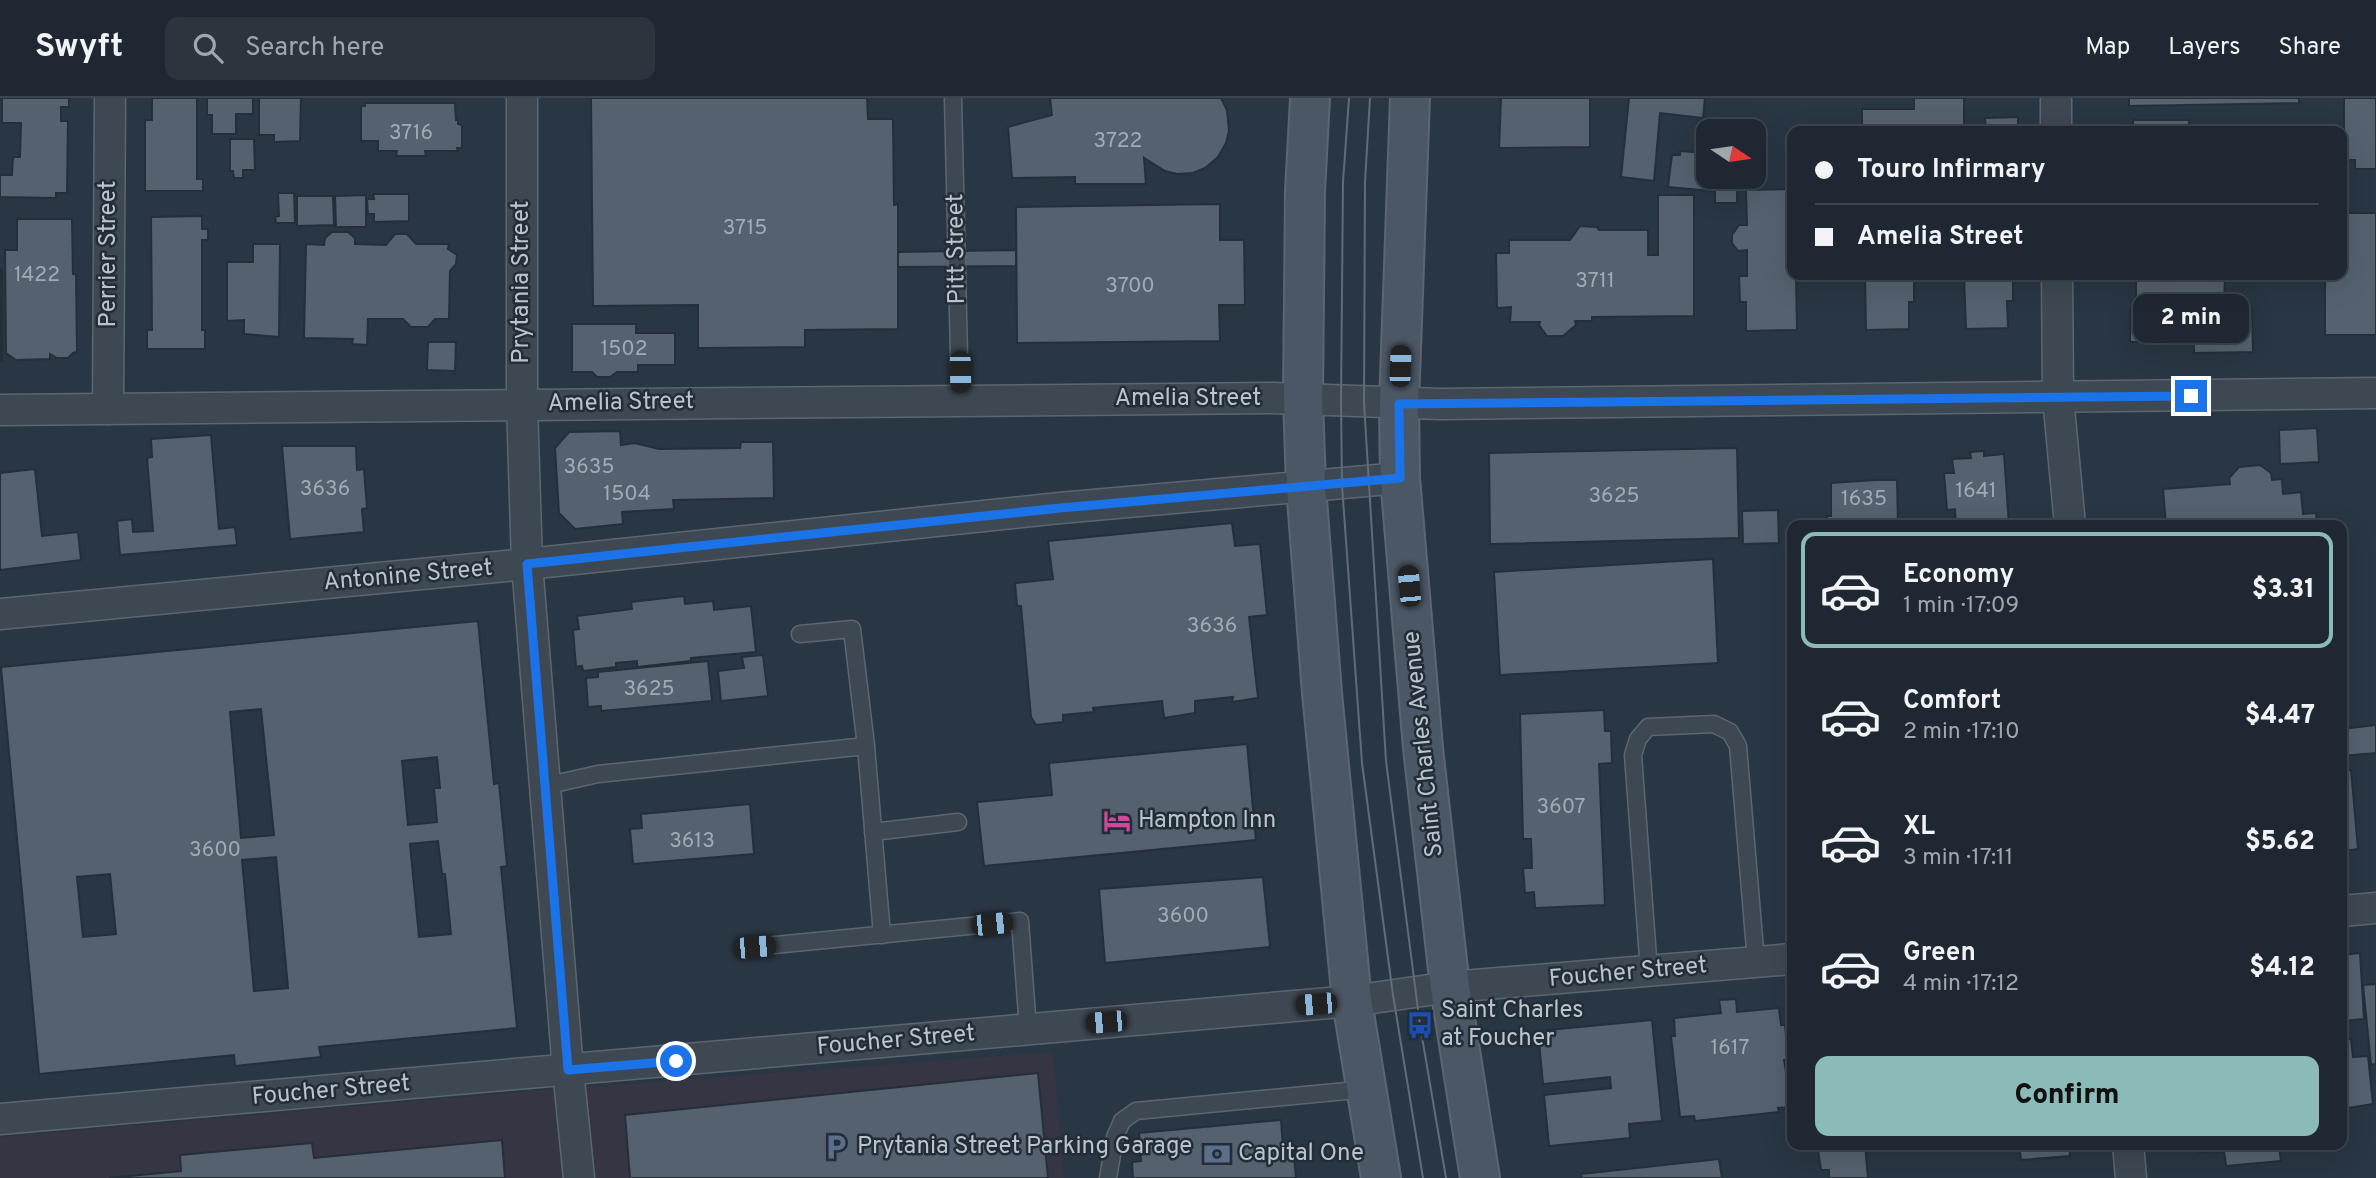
<!DOCTYPE html>
<html lang="en">
<head>
<meta charset="utf-8">
<style>
	:root { --surface:#1f2832; --page:#2c343e; --text:#f1f3f6; --muted:#a1a6ac; --line:#3c444d; --accent:#8bbbb9 }
	body { margin:0; font-family:Overpass,sans-serif; background:var(--page); color:var(--text); height:100vh; display:flex; flex-direction:column; font-size:26px; white-space:nowrap }
	* { box-sizing:border-box; margin:0 }
	p { font-size:23px; color:var(--muted) }
	.icon { flex:none; width:38px; height:38px; fill:none; stroke:currentColor; stroke-width:2; stroke-linecap:round; stroke-linejoin:round }
	.map { position:relative; flex:1; overflow:hidden }
	.panel { position:absolute; left:1787px; top:422px; width:560px; height:630px; display:flex; flex-direction:column; background:var(--surface); border-radius:14px; box-shadow:0 7px 28px #0002,0 0 0 2px var(--line) }
	.panel>* { flex:none }
	.hud { position:absolute; left:1787px; top:28px; width:560px; height:154px; border-radius:14px; box-shadow:0 7px 28px #0002,0 0 0 2px var(--line); display:grid; align-content:center; height:154px; padding:0 28px; background:var(--surface) }
	.needle { width:46px; rotate:103deg }
	.buttons { position:absolute; left:1696px; top:21px; display:grid; gap:14px }
	.buttons a { display:grid; place-items:center; width:70px; height:70px; border-radius:14px; background:var(--surface); box-shadow:0 7px 28px #0002,0 0 0 2px var(--line); font-size:35px }
	.end { position:absolute; width:32px; height:32px; margin:-16px; border:9px solid #1a73e8; background:#fff; box-shadow:0 0 0 4px #fff }
	.from { border-radius:50% }
	.bubble { position:absolute; height:49px; border-radius:14px; background:var(--surface); box-shadow:0 7px 28px #0002,0 0 0 2px var(--line); font-size:23px; font-weight:800; line-height:49px; text-align:center }
	.car { position:absolute; width:21px; height:42px; margin:-21px -10px; border-radius:9px; box-shadow:0 0 5px 2px #0007; background:linear-gradient(#222 24%,#8ab4d8 0 40%,#222 0 76%,#8ab4d8 0 86%,#222 0) }
	.hud b { display:flex; align-items:center; gap:24px; height:66px; font-size:26px }
	.hud b+b { border-top:2px solid var(--line) }
	.hud i { width:18px; height:18px; background:var(--text) }
	ul { padding:12px 0 0; list-style:none }
	li { display:flex; align-items:center; gap:21px; height:116px; margin:0 14px 10px; padding:0 14px; border:4px solid transparent; border-radius:14px }
	li div { flex:1 }
	li b { display:block; font-size:26px }
	li em { font-style:normal; font-weight:800 }
	li.selected { border-color:var(--accent) }
	li>.icon { width:63px; height:63px; stroke-width:1.5 }
	.cta { display:flex; gap:14px; margin-top:auto; padding:14px 28px }
	.cta a { flex:1; height:80px; border-radius:14px; background:var(--accent); color:#111; font-size:28px; font-weight:800; line-height:80px; text-align:center }
	header { display:flex; align-items:center; gap:42px; box-sizing:border-box; height:98px; padding:0 35px; background:var(--surface); border-bottom:2px solid var(--line) }
	header strong { font-size:33px }
	nav { display:flex; gap:38px; margin-inline-start:auto; font-size:24px }
	.search { width:490px; height:63px; background:var(--page); display:flex; align-items:center; gap:18px; box-sizing:border-box; padding:0 24px; border-radius:14px; color:var(--muted); font-size:26px }
	.map>svg:first-child { display:block }
	.medical { fill:#363544 }
	.building { fill:#55616f; stroke:#242f3a; stroke-width:2; fill-rule:evenodd }
	.lines { fill:none; stroke-linecap:round; stroke-linejoin:round }
	.service-casing { stroke:#5c6670; stroke-width:19 }
	.minor-casing { stroke:#5c6670; stroke-width:33 }
	.secondary-casing { stroke:#5c6670; stroke-width:42 }
	.service { stroke:#3e4852; stroke-width:16 }
	.minor { stroke:#3e4852; stroke-width:30 }
	.secondary { stroke:#4c5765; stroke-width:38 }
	.tram { stroke:#606c79; stroke-width:2 }
	.route { stroke:#1a73e8; stroke-width:9 }
	.labels { text-anchor:middle; dominant-baseline:central; stroke-width:5; stroke-linejoin:round; paint-order:stroke }
	.number-label { font-size:21px; fill:#a2aab5 }
	.street-label { font-size:24px; fill:#bbc3cc; stroke:#222d38 }
	.poi-label { font-size:24px; fill:#bbc3cc; stroke:#222d38; text-anchor:start }
</style>
</head>
<body>
<header>
<strong>Swyft</strong>
<div class="search"><svg class="icon" aria-label="search" viewBox="0 0 24 24"><circle cx="10" cy="10" r="6"/><path d="M15 15l6 6"/></svg>Search here</div>
<nav><a>Map</a><a>Layers</a><a>Share</a></nav>
</header>
<div class="map">
<svg width="2376" height="1080" viewBox="0 0 2376 1080">
	<rect width="100%" height="100%" fill="#293643"/>
	<polygon class="medical" points="1053,954 1064,1080 0,1080 0,1039 556,991"/>
	<g class="building">
		<polygon points="2,0 69,0 69,9 61,9 61,23 68,23 67,95 56,95 56,100 0,99 0,77 12,77 13,59 20,59 21,25 2,25"/>
		<polygon points="152,0 197,0 197,81 203,81 203,93 145,93 145,22 152,22"/>
		<polygon points="207,0 253,0 253,16 236,16 236,36 212,36 212,17 207,17"/>
		<polygon points="259,0 301,0 300,43 274,44 274,37 259,37"/>
		<polygon points="591,0 867,0 868,21 893,21 894,107 898,106 898,231 805,232 805,249 698,250 698,207 593,208"/>
		<polygon points="1050,0 1221,0 1227,12 1229,33 1226,45 1218,59 1205,70 1193,75 1177,76 1165,73 1144,60 1146,86 1075,86 1075,79 1012,80 1008,29 1052,17"/>
		<polygon points="1501,0 1590,0 1590,49 1499,50"/>
		<polygon points="1629,0 1705,0 1703,20 1660,15 1654,83 1621,79"/>
		<polygon points="1914,0 1964,0 1964,33 1862,33 1862,11 1914,11"/>
		<polygon points="2129,0 2299,0 2299,5 2129,8"/>
		<polygon points="2344,0 2376,0 2376,71 2355,71 2355,62 2344,62"/>
		<polygon points="365,5 455,5 456,22 458,22 458,26 462,27 462,50 457,50 458,53 425,53 426,58 396,58 397,53 378,53 378,43 361,43 361,8 365,8"/>
		<polygon points="2018,19 2018,33 1986,33 1985,20"/>
		<polygon points="2133,22 2189,22 2189,33 2119,33 2120,26 2133,26"/>
		<polygon points="230,41 254,41 255,72 243,72 243,80 234,80 233,73 230,73"/>
		<polygon points="1680,53 1708,55 1708,79 1713,79 1712,93 1668,89 1672,57 1680,57"/>
		<rect x="1715" y="79" width="22" height="26"/>
		<polygon points="1792,91 1792,177 1796,177 1797,232 1746,233 1746,204 1740,204 1739,178 1747,178 1747,152 1738,153 1732,145 1732,137 1739,127 1747,127 1746,92"/>
		<polygon points="278,95 294,95 295,125 276,125 275,119 279,118"/>
		<polygon points="373,96 409,96 409,123 374,124 374,116 368,116 367,101 374,101"/>
		<polygon points="366,97 366,129 336,129 335,98"/>
		<polygon points="1658,97 1694,97 1694,218 1592,219 1592,223 1575,223 1576,227 1563,238 1547,238 1539,227 1540,224 1510,224 1511,209 1497,210 1496,155 1509,155 1509,142 1570,142 1580,128 1597,129 1599,132 1648,132 1648,157 1658,157"/>
		<polygon points="297,98 333,98 334,127 297,128"/>
		<polygon points="1220,106 1220,142 1244,142 1245,207 1219,207 1220,243 1017,245 1016,109"/>
		<polygon points="2342,115 2376,115 2376,237 2325,237 2325,177 2342,177"/>
		<polygon points="202,118 202,131 208,131 208,142 202,142 202,232 205,232 205,251 147,251 147,232 152,232 151,119"/>
		<polygon points="17,121 72,121 73,176 76,176 77,254 73,255 68,260 57,260 50,256 50,261 16,262 6,255 5,152 17,152"/>
		<polygon points="332,134 348,134 355,140 355,146 386,147 395,136 407,136 416,146 449,146 448,151 457,157 456,166 450,173 449,221 435,221 428,229 411,229 403,221 368,221 367,247 352,246 353,241 304,240 306,146 324,147 325,140"/>
		<polygon points="253,146 280,146 279,239 244,236 244,222 227,223 227,164 253,164"/>
		<polygon points="1016,152 1016,168 898,169 898,154"/>
		<rect x="0" y="171" width="2" height="92"/>
		<polygon points="1865,177 1914,177 1914,204 1909,204 1909,231 1866,232"/>
		<polygon points="1964,177 2013,177 2013,203 2007,203 2008,230 1966,231"/>
		<polygon points="2136,177 2225,177 2224,209 2136,206"/>
		<polygon points="2252,210 2253,254 2194,255 2194,243 2130,244 2130,211"/>
		<polygon points="572,226 636,226 636,235 675,235 675,267 638,267 638,274 617,274 610,279 597,279 592,274 572,274"/>
		<polygon points="428,244 456,244 455,273 427,272"/>
		<polygon points="2317,330 2319,364 2280,366 2279,332"/>
		<polygon points="620,333 621,347 635,345 659,351 740,350 741,344 773,344 774,400 673,402 674,411 622,414 623,426 575,431 559,415 555,350 569,334"/>
		<polygon points="211,337 219,431 235,429 237,447 120,457 117,423 132,421 133,434 153,433 147,360 152,359 151,341"/>
		<polygon points="282,348 356,348 357,372 364,371 367,410 362,411 364,434 290,441"/>
		<polygon points="1737,350 1739,440 1490,446 1489,355"/>
		<polygon points="1984,353 1984,358 2004,356 2009,427 1956,427 1955,411 1947,412 1944,375 1954,375 1952,361 1971,360 1970,354"/>
		<polygon points="2260,367 2271,375 2272,382 2282,381 2283,396 2301,394 2303,416 2316,415 2317,427 2155,427 2166,426 2163,391 2230,386 2229,380 2239,369"/>
		<polygon points="35,371 42,438 78,434 81,462 0,472 0,375"/>
		<polygon points="1876,382 1897,382 1898,427 1827,427 1827,418 1831,418 1831,385"/>
		<polygon points="1778,412 1779,445 1743,446 1742,413"/>
		<polygon points="1232,425 1235,448 1260,446 1267,517 1249,519 1258,600 1232,604 1233,599 1195,603 1195,615 1164,620 1162,603 1093,610 1094,614 1063,617 1063,624 1036,627 1031,619 1021,508 1017,508 1015,485 1053,481 1048,443"/>
		<polygon points="1713,461 1718,565 1500,577 1494,474"/>
		<polygon points="684,498 685,506 713,503 714,512 751,508 756,554 691,560 691,563 637,569 637,563 616,565 616,569 583,573 582,568 576,569 573,532 579,531 577,518 632,511 631,504"/>
		<path d="M478,523L494,686L499,685L507,768L501,769L517,930L319,949L321,959L235,968L234,957L39,976L1,569ZM261,611L274,737L241,740L230,614ZM437,659L440,690H434L437,724L408,727L402,663ZM438,743L442,776H445L451,836L419,839L410,746ZM276,759L288,890L254,893L242,762ZM110,776L116,836L83,839L77,779Z"/>
		<polygon points="763,557 768,598 721,603 718,573 744,570 742,559"/>
		<polygon points="708,563 712,603 601,613 601,608 588,609 586,580 598,579 598,574"/>
		<polygon points="1604,612 1605,633 1611,633 1612,665 1599,666 1605,807 1535,810 1534,794 1525,795 1523,770 1532,770 1531,741 1523,741 1520,616"/>
		<polygon points="2376,627 2376,655 2342,658 2342,631"/>
		<polygon points="1247,646 1256,742 984,768 977,704 1052,697 1049,665"/>
		<polygon points="2351,672 2358,751 2342,753 2342,673"/>
		<polygon points="750,706 754,756 633,766 630,731 642,730 641,716"/>
		<polygon points="1263,779 1270,849 1105,865 1099,791"/>
		<polygon points="2360,855 2364,921 2342,923 2342,857"/>
		<polygon points="2376,886 2376,966 2371,967 2363,887"/>
		<polygon points="1736,901 1737,914 1779,910 1781,927 1785,927 1788,962 1784,962 1792,1009 1778,1010 1779,1014 1695,1023 1694,1018 1680,1019 1671,938 1675,938 1674,920 1721,915 1719,902"/>
		<polygon points="1652,922 1662,1023 1629,1026 1630,1040 1549,1048 1544,997 1611,990 1610,979 1543,986 1538,933"/>
		<polygon points="2351,941 2353,959 2368,958 2373,1006 2348,1010 2347,1003 2342,1004 2342,942"/>
		<polygon points="1038,975 1048,1080 630,1080 625,1017"/>
		<polygon points="1281,1022 1283,1049 1293,1048 1296,1080 1133,1080 1132,1064 1141,1063 1139,1035"/>
		<polygon points="502,1042 505,1080 109,1080 181,1073 180,1057 312,1045 314,1060"/>
		<polygon points="1817,1046 1865,1046 1868,1080 1829,1080 1829,1072 1821,1072"/>
		<polygon points="2019,1046 2069,1046 2070,1058 2021,1062"/>
		<polygon points="2199,1046 2307,1046 2279,1049 2281,1063 2226,1068 2224,1053 2200,1055"/>
		<polygon points="1719,1061 1722,1080 1582,1080 1581,1076"/>
	</g>
	<g class="lines">
		<defs>
			<g id="service">
				<polyline points="953,0 960,302"/>
				<polyline points="800,536 852,531 866,648 882,837"/>
				<polyline points="545,688 598,676 866,648"/>
				<polyline points="873,734 958,724"/>
				<polyline points="755,849 1020,823 1028,931"/>
				<polyline points="1649,873 1633,657 1638,641 1648,629 1714,626 1730,634 1738,648 1756,864"/>
				<polyline points="1108,1080 1115,1039 1122,1023 1136,1013 1367,991"/>
			</g>
			<g id="minor">
				<polyline points="522,0 522,306 527,466 568,972 579,1080"/>
				<polyline points="2056,0 2056,33"/>
				<polyline points="2057,177 2058,299 2070,427"/>
				<polyline points="108,311 110,0"/>
				<polyline points="0,312 1272,300 1440,306 2376,295"/>
				<polyline points="0,516 527,466 1060,410 1400,380"/>
				<polyline points="2342,813 2376,810"/>
				<polyline points="0,1021 1352,903 1450,889 1792,861"/>
				<polyline points="2128,1046 2131,1080"/>
			</g>
			<g id="secondary">
				<polyline points="1310,0 1305,94 1303,300 1306,389 1322,595 1352,903 1381,1080"/>
				<polyline points="1410,0 1399,306 1400,380 1423,650 1450,889 1480,1080"/>
			</g>
		</defs>
		<use href="#service" class="service-casing"/>
		<use href="#minor" class="minor-casing"/>
		<use href="#secondary" class="secondary-casing"/>
		<use href="#service" class="service"/>
		<use href="#minor" class="minor"/>
		<use href="#secondary" class="secondary"/>
		<g class="tram">
			<polyline points="1349,0 1343,84 1341,303 1342,387 1362,665 1393,897 1423,1080"/>
			<polyline points="1370,0 1365,84 1364,305 1386,663 1420,927 1446,1080"/>
		</g>
	</g>
	<g class="lines">
		<polyline class="route" points="676,963 568,972 527,466 1060,410 1400,380 1399,306 2191,298"/>
	</g>
	<defs>
		<symbol id="hotel-bare" viewBox="-9 -9 18 18"><path d="M-6-4.5h1.5V1H6V5H4.5V3h-9V5H-6ZM-4 0a1.8 1.8 0 1 1 3.6 0ZM.5 0V-2.5h3Q6-2.5 6 0Z" fill="#d1479c" stroke="#222d38" stroke-width="2.5" paint-order="stroke"/></symbol>
		<symbol id="bus-bare" viewBox="-9 -9 18 18"><path d="M-5-6H5V4H4V6H2V4H-2V6H-4V4H-5ZM-3.5-4V0h7V-4ZM-3.5 1.2v1.5H-2V1.2ZM2 1.2v1.5H3.5V1.2Z" fill="#1a4fb4" stroke="#222d38" stroke-width="2.5" paint-order="stroke"/></symbol>
		<symbol id="parking-bare" viewBox="-9 -9 18 18"><path d="M-3.5-5.5H1a3.5 3.5 0 0 1 0 7H-1V5.5H-3.5ZM-1-3.4V-.6H.8a1.4 1.4 0 0 0 0-2.8Z" fill="#5c6f8a" stroke="#222d38" stroke-width="2.5" paint-order="stroke"/></symbol>
		<symbol id="bank-bare" viewBox="-9 -9 18 18"><path d="M-6-4H6V4H-6ZM0-2.3a2.3 2.3 0 1 0 0 4.6a2.3 2.3 0 1 0 0-4.6Z" fill="#5c6f8a" stroke="#222d38" stroke-width="2.5" paint-order="stroke"/></symbol>
	</defs>
	<g fill-rule="evenodd">
		<use href="#hotel-bare" x="1098" y="704" width="38" height="38"/>
		<use href="#bus-bare" x="1401" y="908" width="38" height="38"/>
		<use href="#parking-bare" x="817" y="1030" width="38" height="38"/>
		<use href="#bank-bare" x="1198" y="1037" width="38" height="38"/>
	</g>
	<g class="labels">
		<g class="number-label">
			<text x="411" y="35">3716</text>
			<text x="1118" y="43">3722</text>
			<text x="745" y="130">3715</text>
			<text x="37" y="177">1422</text>
			<text x="1595" y="183">3711</text>
			<text x="1130" y="188">3700</text>
			<text x="624" y="251">1502</text>
			<text x="589" y="369">3635</text>
			<text x="325" y="391">3636</text>
			<text x="1976" y="393">1641</text>
			<text x="627" y="396">1504</text>
			<text x="1614" y="398">3625</text>
			<text x="1864" y="401">1635</text>
			<text x="1212" y="528">3636</text>
			<text x="649" y="591">3625</text>
			<text x="1561" y="709">3607</text>
			<text x="692" y="743">3613</text>
			<text x="215" y="752">3600</text>
			<text x="1183" y="818">3600</text>
			<text x="1730" y="950">1617</text>
		</g>
		<g class="street-label">
			<text transform="translate(957 151) rotate(-91)">Pitt Street</text>
			<text transform="translate(109 156) rotate(-90)">Perrier Street</text>
			<text transform="translate(522 184) rotate(-90)">Prytania Street</text>
			<text x="1188" y="301">Amelia Street</text>
			<text transform="translate(621 305) rotate(-1)">Amelia Street</text>
			<text transform="translate(408 478) rotate(-5)">Antonine Street</text>
			<text transform="translate(1424 646) rotate(-96)">Saint Charles Avenue</text>
			<text transform="translate(1628 875) rotate(-5)">Foucher Street</text>
			<text transform="translate(896 943) rotate(-5)">Foucher Street</text>
			<text transform="translate(331 993) rotate(-5)">Foucher Street</text>
		</g>
		<g class="poi-label">
			<text x="1138" y="723">Hampton Inn</text>
			<text x="1441" y="913">Saint Charles<tspan x="1441" dy="28">at Foucher</tspan></text>
			<text x="857" y="1049">Prytania Street Parking Garage</text>
			<text x="1238" y="1056">Capital One</text>
		</g>
	</g>
</svg>
<div class="buttons">
<a><svg class="needle" viewBox="-14 -14 28 28"><path d="M0-13l5 13h-10z" fill="#e53935"/><path d="M0 13l5-13h-10z" fill="#a1a6ac"/></svg></a>
</div>
<i class="end from" style="left:676px;top:963px"></i>
<i class="end" style="left:2191px;top:298px"></i>
<div class="bubble" style="left:2133px;top:196px;width:116px">2 min</div>
<i class="car" style="left:1400px;top:268px;rotate:2deg"></i>
<i class="car" style="left:960px;top:274px;rotate:179deg"></i>
<i class="car" style="left:1409px;top:488px;rotate:355deg"></i>
<i class="car" style="left:992px;top:826px;rotate:84deg"></i>
<i class="car" style="left:755px;top:849px;rotate:85deg"></i>
<i class="car" style="left:1316px;top:906px;rotate:265deg"></i>
<i class="car" style="left:1106px;top:924px;rotate:265deg"></i>
<div class="hud">
<b><i class="from"></i>Touro Infirmary</b>
<b><i></i>Amelia Street</b>
</div>
<section class="panel">
<ul>
<li class="selected"><svg class="icon" aria-label="car" viewBox="0 0 24 24"><path d="M5 17H2v-5l4-1 3-4h7l3 4 3 1v5h-3M9 17h6M6 11h13"/><circle cx="7" cy="17" r="2"/><circle cx="17" cy="17" r="2"/></svg><div><b>Economy</b><p>1 min · 17:09</p></div><em>$3.31</em></li>
<li><svg class="icon" aria-label="car" viewBox="0 0 24 24"><path d="M5 17H2v-5l4-1 3-4h7l3 4 3 1v5h-3M9 17h6M6 11h13"/><circle cx="7" cy="17" r="2"/><circle cx="17" cy="17" r="2"/></svg><div><b>Comfort</b><p>2 min · 17:10</p></div><em>$4.47</em></li>
<li><svg class="icon" aria-label="car" viewBox="0 0 24 24"><path d="M5 17H2v-5l4-1 3-4h7l3 4 3 1v5h-3M9 17h6M6 11h13"/><circle cx="7" cy="17" r="2"/><circle cx="17" cy="17" r="2"/></svg><div><b>XL</b><p>3 min · 17:11</p></div><em>$5.62</em></li>
<li><svg class="icon" aria-label="car" viewBox="0 0 24 24"><path d="M5 17H2v-5l4-1 3-4h7l3 4 3 1v5h-3M9 17h6M6 11h13"/><circle cx="7" cy="17" r="2"/><circle cx="17" cy="17" r="2"/></svg><div><b>Green</b><p>4 min · 17:12</p></div><em>$4.12</em></li>
</ul>
<div class="cta"><a>Confirm</a></div>
</section>
</div>
</body>
</html>
